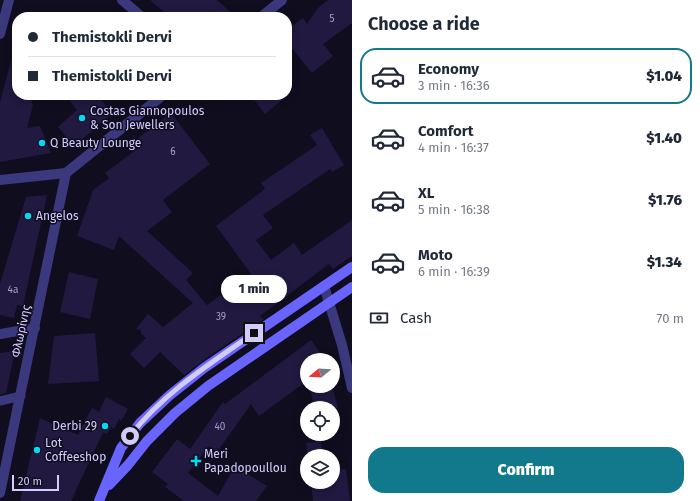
<!DOCTYPE html>
<html lang="en">
<head>
<meta charset="utf-8">
<style>
	:root { --surface:#fff; --page:#f6f6f7; --text:#1f2937; --muted:#747a83; --line:#e0e1e3; --accent:#12788c }
	body { margin:0; font-family:"Fira Sans",sans-serif; background:var(--page); color:var(--text); height:100vh; display:flex; flex-direction:column; font-size:15px; white-space:nowrap }
	* { box-sizing:border-box; margin:0 }
	p { font-size:13px; color:var(--muted) }
	.icon { flex:none; width:22px; height:22px; fill:none; stroke:currentColor; stroke-width:2; stroke-linecap:round; stroke-linejoin:round }
	.map { position:relative; flex:1; overflow:hidden }
	.drawer { display:flex; flex-direction:column; background:var(--surface); width:348px }
	.drawer>* { flex:none }
	.hud { position:absolute; left:12px; top:12px; width:280px; height:88px; border-radius:16px; box-shadow:0 2px 10px #0003; display:grid; align-content:center; height:88px; padding:0 16px; background:var(--surface) }
	.needle { width:26px; rotate:252deg }
	.fabs { position:absolute; left:300px; top:353px; display:grid; gap:8px }
	.fabs a { display:grid; place-items:center; width:40px; height:40px; border-radius:50%; background:var(--surface); box-shadow:0 2px 10px #0003; font-size:20px }
	.scale { position:absolute; left:12px; bottom:10px; width:47px; box-sizing:border-box; padding-left:4px; border:2px solid #d2ccfe; border-top:0; font-size:11px; line-height:14px; white-space:nowrap; color:#d2ccfe; -webkit-text-stroke:3px #100d1f; paint-order:stroke }
	.end { position:absolute; width:18px; height:18px; margin:-9px; border:5px solid #d2ccfe; background:#111; box-shadow:0 0 0 2px #111 }
	.from { border-radius:50% }
	.bubble { position:absolute; height:28px; border-radius:14px; background:var(--surface); box-shadow:0 2px 10px #0003; font-size:13px; font-weight:800; line-height:28px; text-align:center }
	.hud b { display:flex; align-items:center; gap:14px; height:38px; font-size:15px }
	.hud b+b { border-top:1px solid var(--line) }
	.hud i { width:10px; height:10px; background:var(--text) }
	ul { padding:0; list-style:none }
	li { display:flex; align-items:center; gap:12px; height:56px; margin:0 8px 6px; padding:0 8px; border:2px solid transparent; border-radius:16px }
	li div { flex:1 }
	li b { display:block; font-size:15px }
	li em { font-style:normal; font-weight:800 }
	li.on { border-color:var(--accent) }
	li>.icon { width:36px; height:36px; stroke-width:1.5 }
	h2 { padding:0 16px; font-size:18px; line-height:48px }
	.pay { display:flex; align-items:center; gap:10px; height:44px; padding:0 16px; font-size:15px }
	.pay p { margin-inline-start:auto }
	.button { display:flex; gap:8px; margin-top:auto; padding:8px 16px }
	.button a { flex:1; height:46px; border-radius:16px; background:var(--accent); color:#fff; font-size:16px; font-weight:800; line-height:46px; text-align:center }
	main { display:flex; flex:1; min-height:0 }
	.map>svg:first-child { display:block }
	.building { fill:#211940 }
	.lines { fill:none; stroke-linecap:round; stroke-linejoin:round }
	.service { stroke:#3b387e; stroke-width:9 }
	.minor { stroke:#3b387e; stroke-width:10 }
	.secondary { stroke:#6964fd; stroke-width:10 }
	.route { stroke:#d2ccfe; stroke-width:5 }
	.poi-dot { fill:#03d9f3; stroke:#100d1f; stroke-width:1.5 }
	.labels { text-anchor:middle; dominant-baseline:central; stroke-width:3; stroke-linejoin:round; paint-order:stroke }
	.number-label { font-size:10px; fill:#a69fce }
	.poi-label { font-size:12px; fill:#d2ccfe; stroke:#100d1f; text-anchor:start }
	.street-label { font-size:12px; fill:#d2ccfe; stroke:#100d1f }
</style>
</head>
<body>
<main>
<div class="map">
<svg width="352" height="501" viewBox="0 0 352 501">
	<rect width="100%" height="100%" fill="#100d1f"/>
	<g class="building">
		<polygon points="150,0 217,0 236,17 170,17"/>
		<polygon points="328,0 352,0 352,23 323,44 333,56 312,73 287,42 287,30 303,18 307,24 318,8"/>
		<polygon points="13,54 17,54 17,95 29,95 33,105 27,128 40,126 51,153 0,162 0,102"/>
		<polygon points="65,95 97,95 113,113 74,146 58,127 77,110"/>
		<polygon points="250,95 288,95 265,114"/>
		<polygon points="171,113 210,164 163,200 172,212 147,231 193,273 186,280 207,305 251,274 216,226 265,189 261,183 317,145 310,135 322,128 344,165 332,172 330,169 263,215 273,228 256,240 271,260 294,243 302,255 352,220 352,256 333,269 329,264 260,316 264,319 215,352 184,375 160,352 144,368 130,354 146,338 141,333 141,330 136,329 148,314 163,327 193,303 119,236 114,250 77,236 93,190 109,178 105,173 141,146 137,139"/>
		<polygon points="47,195 23,306 17,305 14,318 0,315 0,284 26,197"/>
		<polygon points="69,272 98,279 90,319 60,312"/>
		<polygon points="95,333 99,381 48,384 54,336"/>
		<polygon points="311,340 325,360 307,360 307,381 259,416 251,404 217,452 209,446 188,473 218,496 235,466 267,486 256,501 184,501 165,487 168,484 152,472 177,439 190,449 223,402 225,404"/>
		<polygon points="15,351 6,393 0,395 0,353"/>
		<polygon points="310,386 332,386 338,408 314,408"/>
		<polygon points="106,397 128,409 121,421 119,419 114,429 111,427 107,434 103,432 71,501 20,501 40,418 78,435 92,408 99,412"/>
		<polygon points="321,441 323,456 308,456 306,443"/>
		<polygon points="346,469 350,501 313,501 311,482 333,482 333,470"/>
	</g>
	<g class="lines">
		<polyline class="service" points="0,401 21,396"/>
		<g class="minor">
			<polyline points="122,0 142,17"/>
			<polyline points="261,17 282,0"/>
			<polyline points="0,34 9,0"/>
			<polyline points="66,173 163,95"/>
			<polyline points="0,180 66,173"/>
			<polyline points="324,286 342,345 352,388"/>
			<polyline points="0,334 35,328"/>
			<polyline points="0,493 66,173"/>
		</g>
		<g class="secondary">
			<polyline points="109,485 128,465 147,441 175,413 208,386 352,287"/>
			<polyline points="99,501 121,448 140,423 170,395 204,368 352,267"/>
		</g>
	</g>
	<g class="lines">
		<path class="route" d="M130,436C163,393 211,363 254,333"/>
	</g>
	<g class="poi-dot">
		<circle cx="82" cy="118" r="4"/>
		<circle cx="42" cy="143" r="4"/>
		<circle cx="28" cy="216" r="4"/>
		<circle cx="105" cy="426" r="4"/>
		<circle cx="37" cy="450" r="4"/>
		<path d="M194 455h4v4h4v4h-4v4h-4v-4h-4v-4h4z"/>
	</g>
	<g class="labels">
		<g class="number-label">
			<text x="332" y="19">5</text>
			<text x="173" y="152">6</text>
			<text x="13" y="290">4a</text>
			<text x="221" y="317">39</text>
			<text x="220" y="427">40</text>
		</g>
		<g class="poi-label">
			<text x="90" y="111">Costas Giannopoulos<tspan x="90" dy="14">&amp; Son Jewellers</tspan></text>
			<text x="50" y="143">Q Beauty Lounge</text>
			<text x="36" y="216">Angelos</text>
			<text x="97" y="426" text-anchor="end">Derbi 29</text>
			<text x="45" y="443">Lot<tspan x="45" dy="14">Coffeeshop</tspan></text>
			<text x="204" y="454">Meri<tspan x="204" dy="14">Papadopoullou</tspan></text>
		</g>
		<g class="street-label">
			<text transform="translate(21 331) rotate(-78)">Φλωρίνης</text>
		</g>
	</g>
</svg>
<div class="fabs">
<a><svg class="needle" viewBox="-14 -14 28 28"><path d="M0-13l5 13h-10z" fill="#e53935"/><path d="M0 13l5-13h-10z" fill="#747a83"/></svg></a>
<a><svg class="icon" aria-label="locate" viewBox="0 0 24 24"><circle cx="12" cy="12" r="6"/><path d="M12 2v4M12 18v4M2 12h4M18 12h4"/></svg></a>
<a><svg class="icon" aria-label="layers" viewBox="0 0 24 24"><path d="M12 4l9 5-9 5-9-5zM3 14l9 5 9-5"/></svg></a>
</div>
<div class="scale">20 m</div>
<i class="end from" style="left:130px;top:436px"></i>
<i class="end" style="left:254px;top:333px"></i>
<div class="bubble" style="left:221px;top:275px;width:66px">1 min</div>
<div class="hud">
<b><i class="from"></i>Themistokli Dervi</b>
<b><i></i>Themistokli Dervi</b>
</div>
</div>
<section class="drawer">
<h2>Choose a ride</h2>
<ul>
<li class="on"><svg class="icon" aria-label="car" viewBox="0 0 24 24"><path d="M5 17H2v-5l4-1 3-4h7l3 4 3 1v5h-3M9 17h6M6 11h13"/><circle cx="7" cy="17" r="2"/><circle cx="17" cy="17" r="2"/></svg><div><b>Economy</b><p>3 min · 16:36</p></div><em>$1.04</em></li>
<li><svg class="icon" aria-label="car" viewBox="0 0 24 24"><path d="M5 17H2v-5l4-1 3-4h7l3 4 3 1v5h-3M9 17h6M6 11h13"/><circle cx="7" cy="17" r="2"/><circle cx="17" cy="17" r="2"/></svg><div><b>Comfort</b><p>4 min · 16:37</p></div><em>$1.40</em></li>
<li><svg class="icon" aria-label="car" viewBox="0 0 24 24"><path d="M5 17H2v-5l4-1 3-4h7l3 4 3 1v5h-3M9 17h6M6 11h13"/><circle cx="7" cy="17" r="2"/><circle cx="17" cy="17" r="2"/></svg><div><b>XL</b><p>5 min · 16:38</p></div><em>$1.76</em></li>
<li><svg class="icon" aria-label="car" viewBox="0 0 24 24"><path d="M5 17H2v-5l4-1 3-4h7l3 4 3 1v5h-3M9 17h6M6 11h13"/><circle cx="7" cy="17" r="2"/><circle cx="17" cy="17" r="2"/></svg><div><b>Moto</b><p>6 min · 16:39</p></div><em>$1.34</em></li>
</ul>
<div class="pay"><svg class="icon" aria-label="cash" viewBox="0 0 24 24"><path d="M3 7h18v10H3z"/><circle cx="12" cy="12" r="2"/></svg>Cash<p>70 m</p></div>
<div class="button"><a>Confirm</a></div>
</section>
</main>
</body>
</html>
